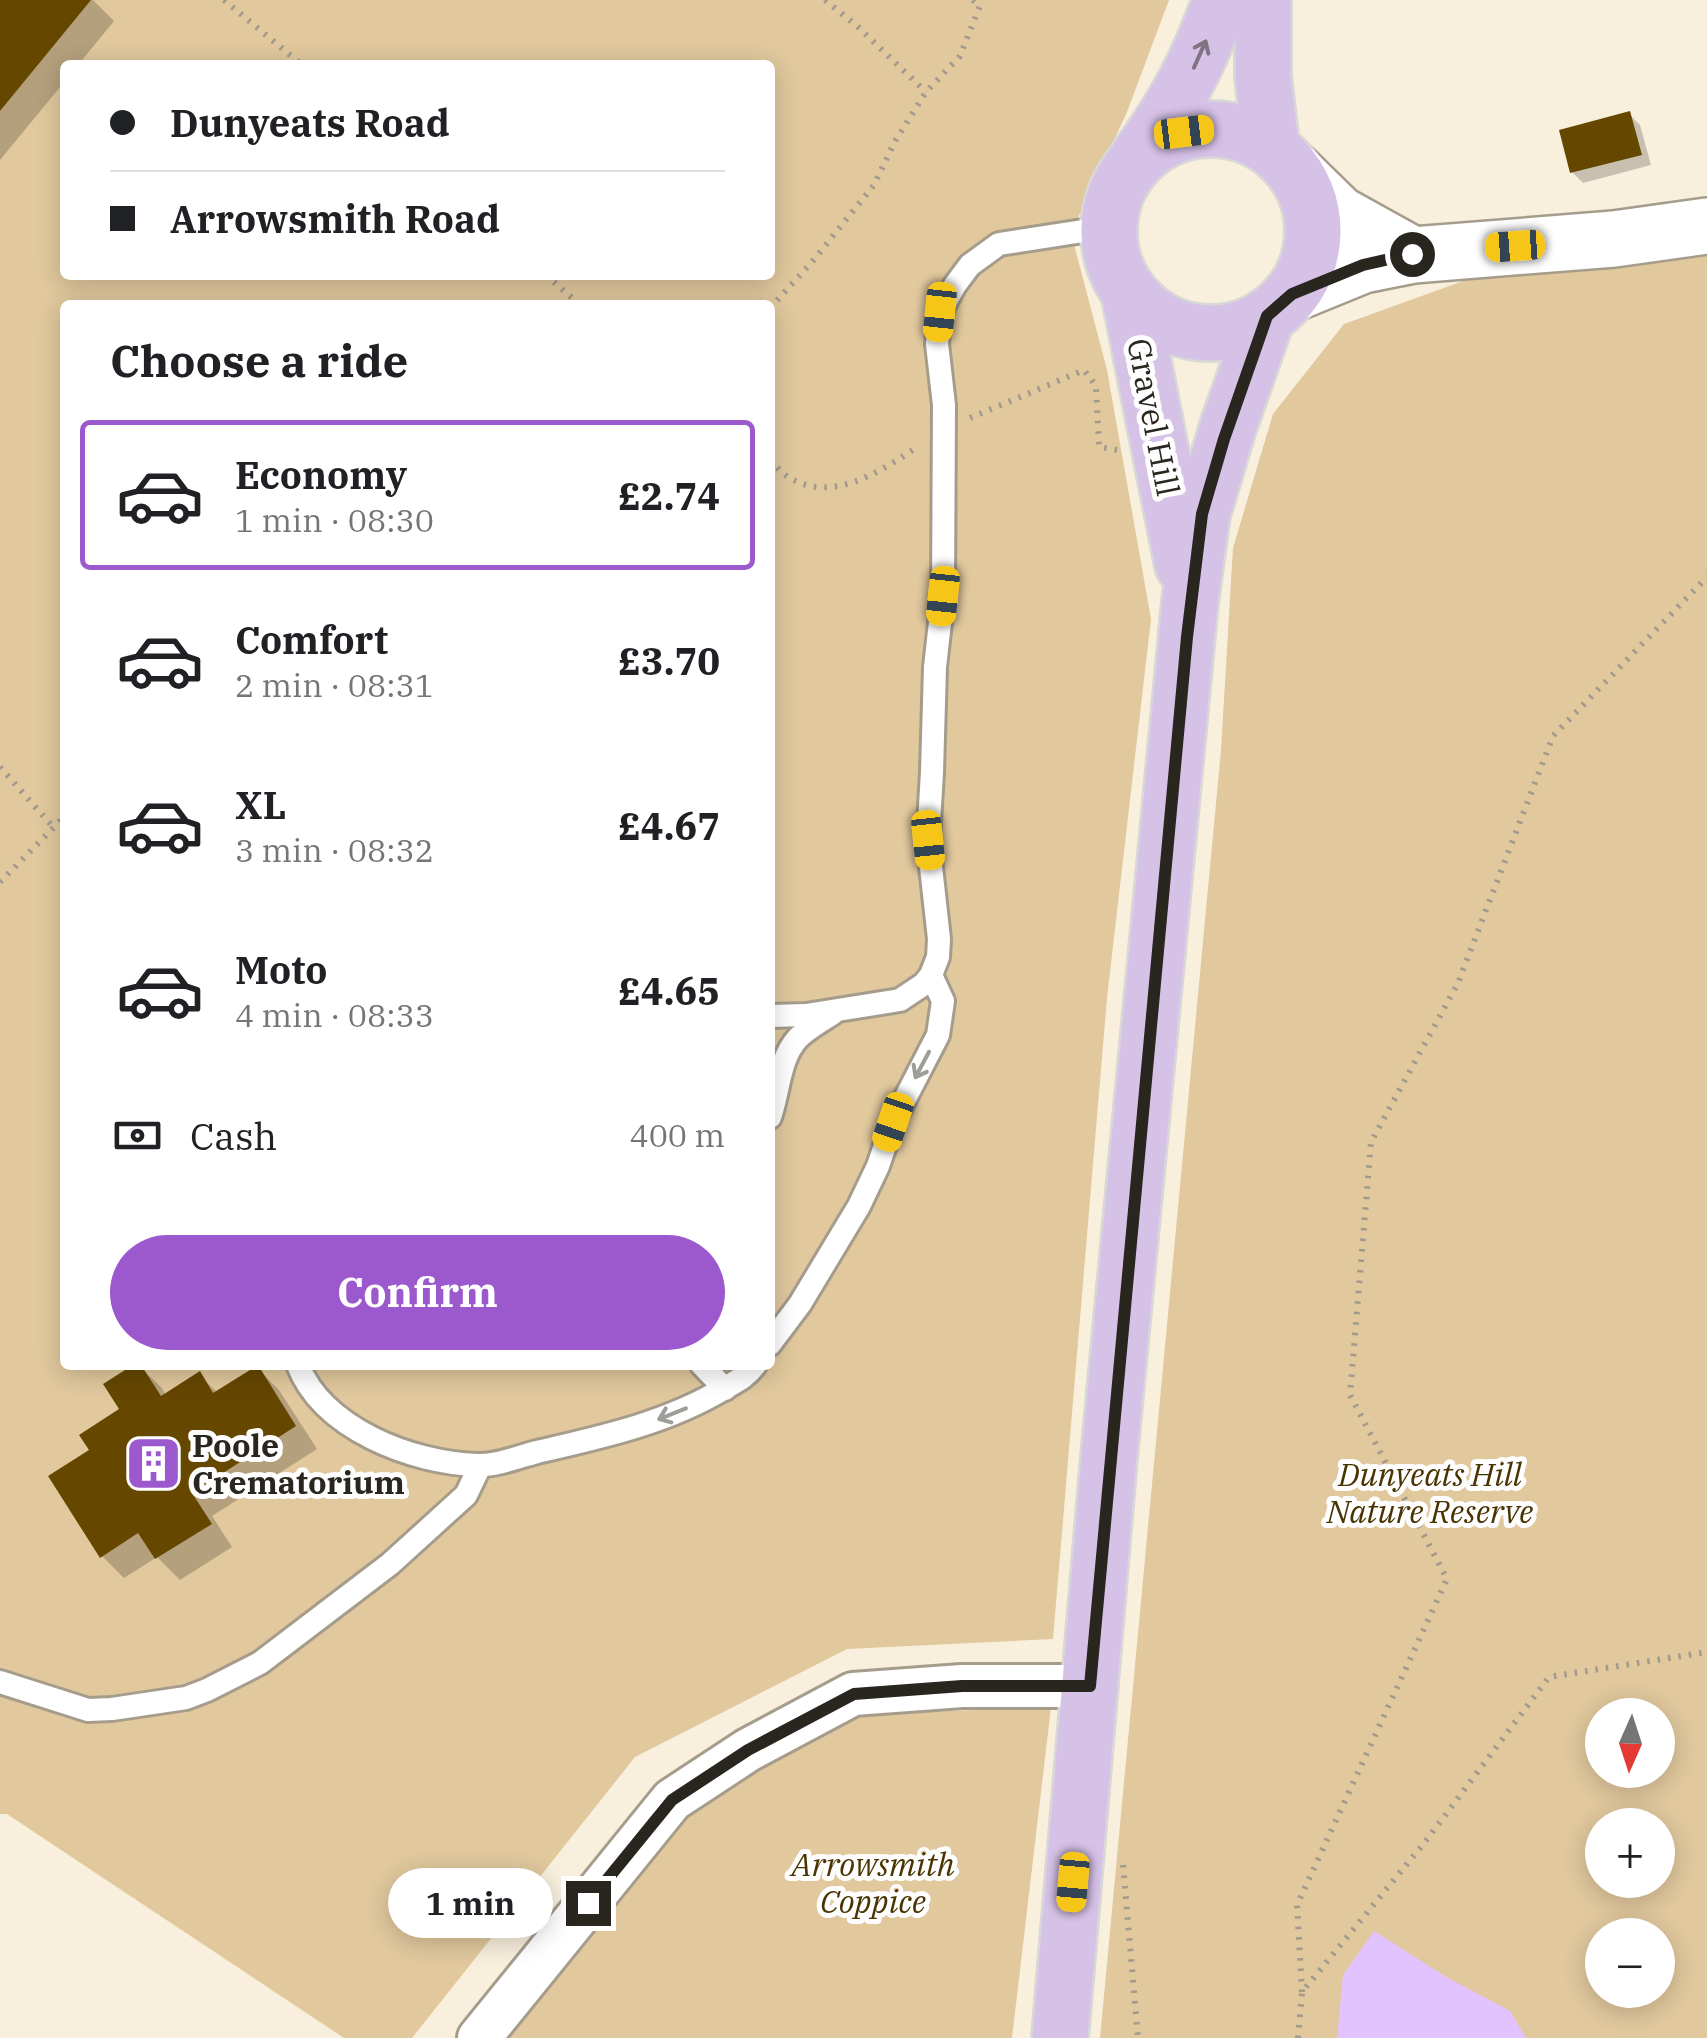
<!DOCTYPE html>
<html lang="en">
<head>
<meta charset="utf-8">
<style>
	:root { --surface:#fff; --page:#f2f2f2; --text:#202124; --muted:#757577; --line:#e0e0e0; --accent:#9c58cd }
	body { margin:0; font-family:"IBM Plex Serif",serif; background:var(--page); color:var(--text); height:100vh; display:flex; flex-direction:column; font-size:38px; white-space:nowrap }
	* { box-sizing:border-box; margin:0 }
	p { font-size:32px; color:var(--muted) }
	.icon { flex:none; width:55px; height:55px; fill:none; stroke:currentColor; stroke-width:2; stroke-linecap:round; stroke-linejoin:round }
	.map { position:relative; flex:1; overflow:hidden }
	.drawer { position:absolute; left:60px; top:300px; width:715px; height:1070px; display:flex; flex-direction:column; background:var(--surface); border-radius:10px; box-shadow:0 5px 25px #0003 }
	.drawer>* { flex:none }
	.hud { position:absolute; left:60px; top:60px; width:715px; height:220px; border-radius:10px; box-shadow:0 5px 25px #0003; display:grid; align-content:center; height:220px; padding:0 50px; background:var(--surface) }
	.needle { width:65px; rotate:183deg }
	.controls { position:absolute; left:1585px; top:1698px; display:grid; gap:20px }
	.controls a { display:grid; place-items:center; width:90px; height:90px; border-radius:50%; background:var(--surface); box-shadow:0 5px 25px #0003; font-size:50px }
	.end { position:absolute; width:45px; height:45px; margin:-22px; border:12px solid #29251f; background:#fff; box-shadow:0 0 0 5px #fff }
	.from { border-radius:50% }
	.bubble { position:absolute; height:70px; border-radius:35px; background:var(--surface); box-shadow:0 5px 25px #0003; font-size:32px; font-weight:800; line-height:70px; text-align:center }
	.car { position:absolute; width:30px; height:60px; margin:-30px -15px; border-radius:12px; box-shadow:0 0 8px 2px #0007; background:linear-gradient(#f5c518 24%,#345 0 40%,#f5c518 0 76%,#345 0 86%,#f5c518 0) }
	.hud b { display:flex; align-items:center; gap:35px; height:95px; font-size:38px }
	.hud b+b { border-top:2px solid var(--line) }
	.hud i { width:25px; height:25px; background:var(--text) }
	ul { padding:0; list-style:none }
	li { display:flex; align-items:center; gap:30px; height:150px; margin:0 20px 15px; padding:0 30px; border:5px solid transparent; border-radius:10px }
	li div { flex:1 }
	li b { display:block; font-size:38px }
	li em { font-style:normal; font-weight:800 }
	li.current { border-color:var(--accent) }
	li>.icon { width:90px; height:90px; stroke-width:1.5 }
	h2 { padding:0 50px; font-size:45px; line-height:120px }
	.pay { display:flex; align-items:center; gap:25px; height:110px; padding:0 50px; font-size:38px }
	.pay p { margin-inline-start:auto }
	.primary-button { display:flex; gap:20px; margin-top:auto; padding:20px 50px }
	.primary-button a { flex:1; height:115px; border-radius:60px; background:var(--accent); color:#fff; font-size:40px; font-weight:800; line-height:115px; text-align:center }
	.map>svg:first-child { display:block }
	.green { fill:#e1c89d; fill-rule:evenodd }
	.water { fill:#e3c3ff }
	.shadow { fill:#0003 }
	.building { fill:#654700 }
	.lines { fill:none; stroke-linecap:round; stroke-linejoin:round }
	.service-casing { stroke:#a69c8c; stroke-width:28 }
	.minor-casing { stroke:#a69c8c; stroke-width:48 }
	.tertiary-casing { stroke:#a69c8c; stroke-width:60 }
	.primary-casing { stroke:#d8d8d7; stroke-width:60 }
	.path { stroke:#a19a8d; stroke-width:6; stroke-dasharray:2.5 8; stroke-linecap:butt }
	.service { stroke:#fff; stroke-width:22 }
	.minor { stroke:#fff; stroke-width:42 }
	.tertiary { stroke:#fff; stroke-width:55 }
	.primary { stroke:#d6c2e7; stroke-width:55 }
	.oneway { stroke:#807483 }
	.oneway2 { stroke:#9f9d9a }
	.route { stroke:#29251f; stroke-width:12 }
	.labels { text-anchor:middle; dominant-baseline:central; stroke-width:10; stroke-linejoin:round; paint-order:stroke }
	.street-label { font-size:32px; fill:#29251f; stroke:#fefefe }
	.poi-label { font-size:32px; font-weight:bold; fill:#29251f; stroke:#fefefe; text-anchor:start }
	.park-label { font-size:32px; font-style:italic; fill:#493300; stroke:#fefefe }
</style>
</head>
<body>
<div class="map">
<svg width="1707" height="2038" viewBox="0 0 1707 2038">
	<rect width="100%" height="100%" fill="#f9efdd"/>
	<g class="green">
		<path d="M0,0H1169L1127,112L1071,233L1107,370L1151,619L1107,998L1053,1639L847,1649L635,1757L412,2038H344L7,1814H0ZM65,65H770V275H65ZM65,305H770V1365H65Z"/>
		<path d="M1707,242V2038H1100L1221,750L1233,548L1273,414L1344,324L1516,262ZM1602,1715H1658V1770H1602ZM1602,1825H1658V1880H1602ZM1602,1935H1658V1990H1602Z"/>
		<polygon points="1051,1707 1012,2038 504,2038 697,1801 853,1715"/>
	</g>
	<polygon class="water" points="1374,1931 1448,1978 1510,2011 1526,2038 1337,2038 1343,1975"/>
	<g class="shadow">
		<polygon points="0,0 93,0 114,21 78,65 65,65 65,81 0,160"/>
		<polygon points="1629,114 1640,125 1651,165 1583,183 1572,172"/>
		<polygon points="138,1365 161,1387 166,1395 199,1375 218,1393 257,1368 279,1390 317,1449 212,1516 232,1547 180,1580 157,1557 124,1578 102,1556 92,1451 122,1410"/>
	</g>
	<g class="building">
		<polygon points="0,0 91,0 0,111"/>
		<polygon points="1630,111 1642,155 1570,173 1559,130"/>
		<polygon points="133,1365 141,1365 161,1396 200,1371 213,1393 258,1365 296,1426 192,1493 212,1524 155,1559 138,1533 100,1558 48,1476 89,1450 79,1435 119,1409 103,1384"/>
	</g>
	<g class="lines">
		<defs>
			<g id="service">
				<polyline points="770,1016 806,1015 900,1000 924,984 931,975 938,957 939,939 928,840 932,772 935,667 943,596 944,405 937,344 940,312 955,285 970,265 999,244 1109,227"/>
				<path d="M770,1117C779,1092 779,1058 798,1038C807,1029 821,1021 832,1014"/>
				<polyline points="770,1344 800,1304 859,1206 878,1166 893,1122 938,1035 943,1001 931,975"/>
				<path d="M298,1365C323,1429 412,1463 477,1465C496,1466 518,1457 537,1452C602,1437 667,1423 725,1388C737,1381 746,1377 755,1365"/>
				<polyline points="702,1365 725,1389"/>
				<polyline points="0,1682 88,1710 112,1709 186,1698 207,1690 260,1663 390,1564 466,1495 480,1466"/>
			</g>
			<polyline id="minor" points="479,2038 672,1800 748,1750 853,1694 962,1686 1090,1686"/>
			<g id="tertiary">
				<polyline points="1293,169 1339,214 1413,255"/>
				<polyline points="1292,294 1363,265 1413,255 1614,239 1707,226"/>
			</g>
			<g id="primary">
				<polyline points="1263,0 1263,76 1271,147"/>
				<circle cx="1211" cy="231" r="102"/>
				<path d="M1138,157C1177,104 1199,62 1221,0"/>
				<polyline points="1129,292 1183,565"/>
				<polyline points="1060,2038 1109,1457 1190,602 1202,514 1228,427 1267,316"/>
			</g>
		</defs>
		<use href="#service" class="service-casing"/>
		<use href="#minor" class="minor-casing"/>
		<use href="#tertiary" class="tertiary-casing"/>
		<use href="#primary" class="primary-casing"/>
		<g class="path">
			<polyline points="224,0 302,65"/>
			<polyline points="825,0 857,26 926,92"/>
			<polyline points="546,275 580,305"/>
			<polyline points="770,308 812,262 874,185 894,143 926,92 960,56 980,6 973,0"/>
			<polyline points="970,418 1084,370 1096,386 1099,447 1117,450"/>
			<path d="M770,460C776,466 782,473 788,477C832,504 879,472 916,448"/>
			<polyline points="0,767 54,828"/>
			<polyline points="0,882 65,816"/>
			<polyline points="1123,1865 1138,2038"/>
			<polyline points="1302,1992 1297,1905 1447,1579 1350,1395 1371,1142 1458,983 1553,736 1707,577"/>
			<polyline points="1298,2038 1302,1992 1425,1842 1549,1677 1707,1652"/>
		</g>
		<use href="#service" class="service"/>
		<use href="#minor" class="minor"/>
		<use href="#tertiary" class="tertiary"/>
		<use href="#primary" class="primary"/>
	</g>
	<defs><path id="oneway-shaft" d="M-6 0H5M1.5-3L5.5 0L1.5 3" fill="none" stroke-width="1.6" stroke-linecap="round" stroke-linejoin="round" transform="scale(2.5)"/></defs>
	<use class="oneway" href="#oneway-shaft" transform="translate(1200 54) rotate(-66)"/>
	<g class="oneway2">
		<use href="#oneway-shaft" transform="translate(922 1065) rotate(118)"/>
		<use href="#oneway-shaft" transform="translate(672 1414) rotate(158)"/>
	</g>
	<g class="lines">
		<polyline class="route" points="588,1903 672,1800 748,1750 854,1694 962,1686 1090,1686 1187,637 1202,514 1224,439 1267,316 1292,294 1363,265 1412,254"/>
	</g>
	<defs>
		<symbol id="building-square" viewBox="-11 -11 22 22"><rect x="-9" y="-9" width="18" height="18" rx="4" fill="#9c58cd" stroke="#fefefe"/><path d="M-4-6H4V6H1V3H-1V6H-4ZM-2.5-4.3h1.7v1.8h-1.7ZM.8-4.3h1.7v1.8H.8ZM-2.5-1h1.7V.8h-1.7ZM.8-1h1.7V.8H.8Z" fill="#fff"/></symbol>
	</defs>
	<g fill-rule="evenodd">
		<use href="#building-square" x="122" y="1432" width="63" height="63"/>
	</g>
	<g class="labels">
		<g class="street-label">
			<text transform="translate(1154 417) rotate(79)">Gravel Hill</text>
		</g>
		<g class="poi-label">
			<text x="192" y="1445">Poole<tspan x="192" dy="37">Crematorium</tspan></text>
		</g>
		<g class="park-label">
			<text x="1430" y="1474">Dunyeats Hill<tspan x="1430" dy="37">Nature Reserve</tspan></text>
			<text x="873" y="1864">Arrowsmith<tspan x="873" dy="37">Coppice</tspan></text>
		</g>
	</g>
</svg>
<div class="controls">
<a><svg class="needle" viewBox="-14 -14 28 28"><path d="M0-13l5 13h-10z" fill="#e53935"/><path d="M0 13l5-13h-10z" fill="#757577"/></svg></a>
<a>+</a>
<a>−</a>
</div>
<i class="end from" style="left:1412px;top:254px"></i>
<i class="end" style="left:588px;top:1903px"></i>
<div class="bubble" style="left:388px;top:1868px;width:165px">1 min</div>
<i class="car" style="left:1184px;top:132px;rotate:83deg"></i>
<i class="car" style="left:1515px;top:246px;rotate:266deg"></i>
<i class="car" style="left:940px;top:312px;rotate:186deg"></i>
<i class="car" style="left:943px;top:596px;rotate:186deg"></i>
<i class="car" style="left:928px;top:840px;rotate:174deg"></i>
<i class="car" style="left:893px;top:1122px;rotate:199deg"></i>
<i class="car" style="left:1073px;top:1882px;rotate:185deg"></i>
<div class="hud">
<b><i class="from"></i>Dunyeats Road</b>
<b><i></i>Arrowsmith Road</b>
</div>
<section class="drawer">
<h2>Choose a ride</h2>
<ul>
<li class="current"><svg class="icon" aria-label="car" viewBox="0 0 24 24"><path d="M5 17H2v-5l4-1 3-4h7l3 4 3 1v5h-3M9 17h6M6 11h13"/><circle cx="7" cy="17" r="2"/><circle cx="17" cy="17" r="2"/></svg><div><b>Economy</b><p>1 min · 08:30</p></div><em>£2.74</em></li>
<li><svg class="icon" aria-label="car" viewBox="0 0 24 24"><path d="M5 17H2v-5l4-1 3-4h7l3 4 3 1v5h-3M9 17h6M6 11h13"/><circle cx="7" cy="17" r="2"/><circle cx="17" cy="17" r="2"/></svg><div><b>Comfort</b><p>2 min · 08:31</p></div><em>£3.70</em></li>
<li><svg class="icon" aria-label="car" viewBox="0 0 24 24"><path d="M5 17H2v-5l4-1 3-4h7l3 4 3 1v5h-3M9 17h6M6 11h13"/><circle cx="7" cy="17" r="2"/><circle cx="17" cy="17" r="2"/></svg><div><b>XL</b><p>3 min · 08:32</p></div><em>£4.67</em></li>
<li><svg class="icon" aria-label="car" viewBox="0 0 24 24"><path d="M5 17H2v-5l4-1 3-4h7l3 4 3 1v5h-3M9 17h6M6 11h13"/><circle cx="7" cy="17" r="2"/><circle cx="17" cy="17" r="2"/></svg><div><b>Moto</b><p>4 min · 08:33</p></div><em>£4.65</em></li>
</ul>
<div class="pay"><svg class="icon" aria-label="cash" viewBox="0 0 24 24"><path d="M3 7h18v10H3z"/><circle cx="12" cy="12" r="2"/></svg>Cash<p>400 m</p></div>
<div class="primary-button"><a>Confirm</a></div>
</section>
</div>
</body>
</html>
